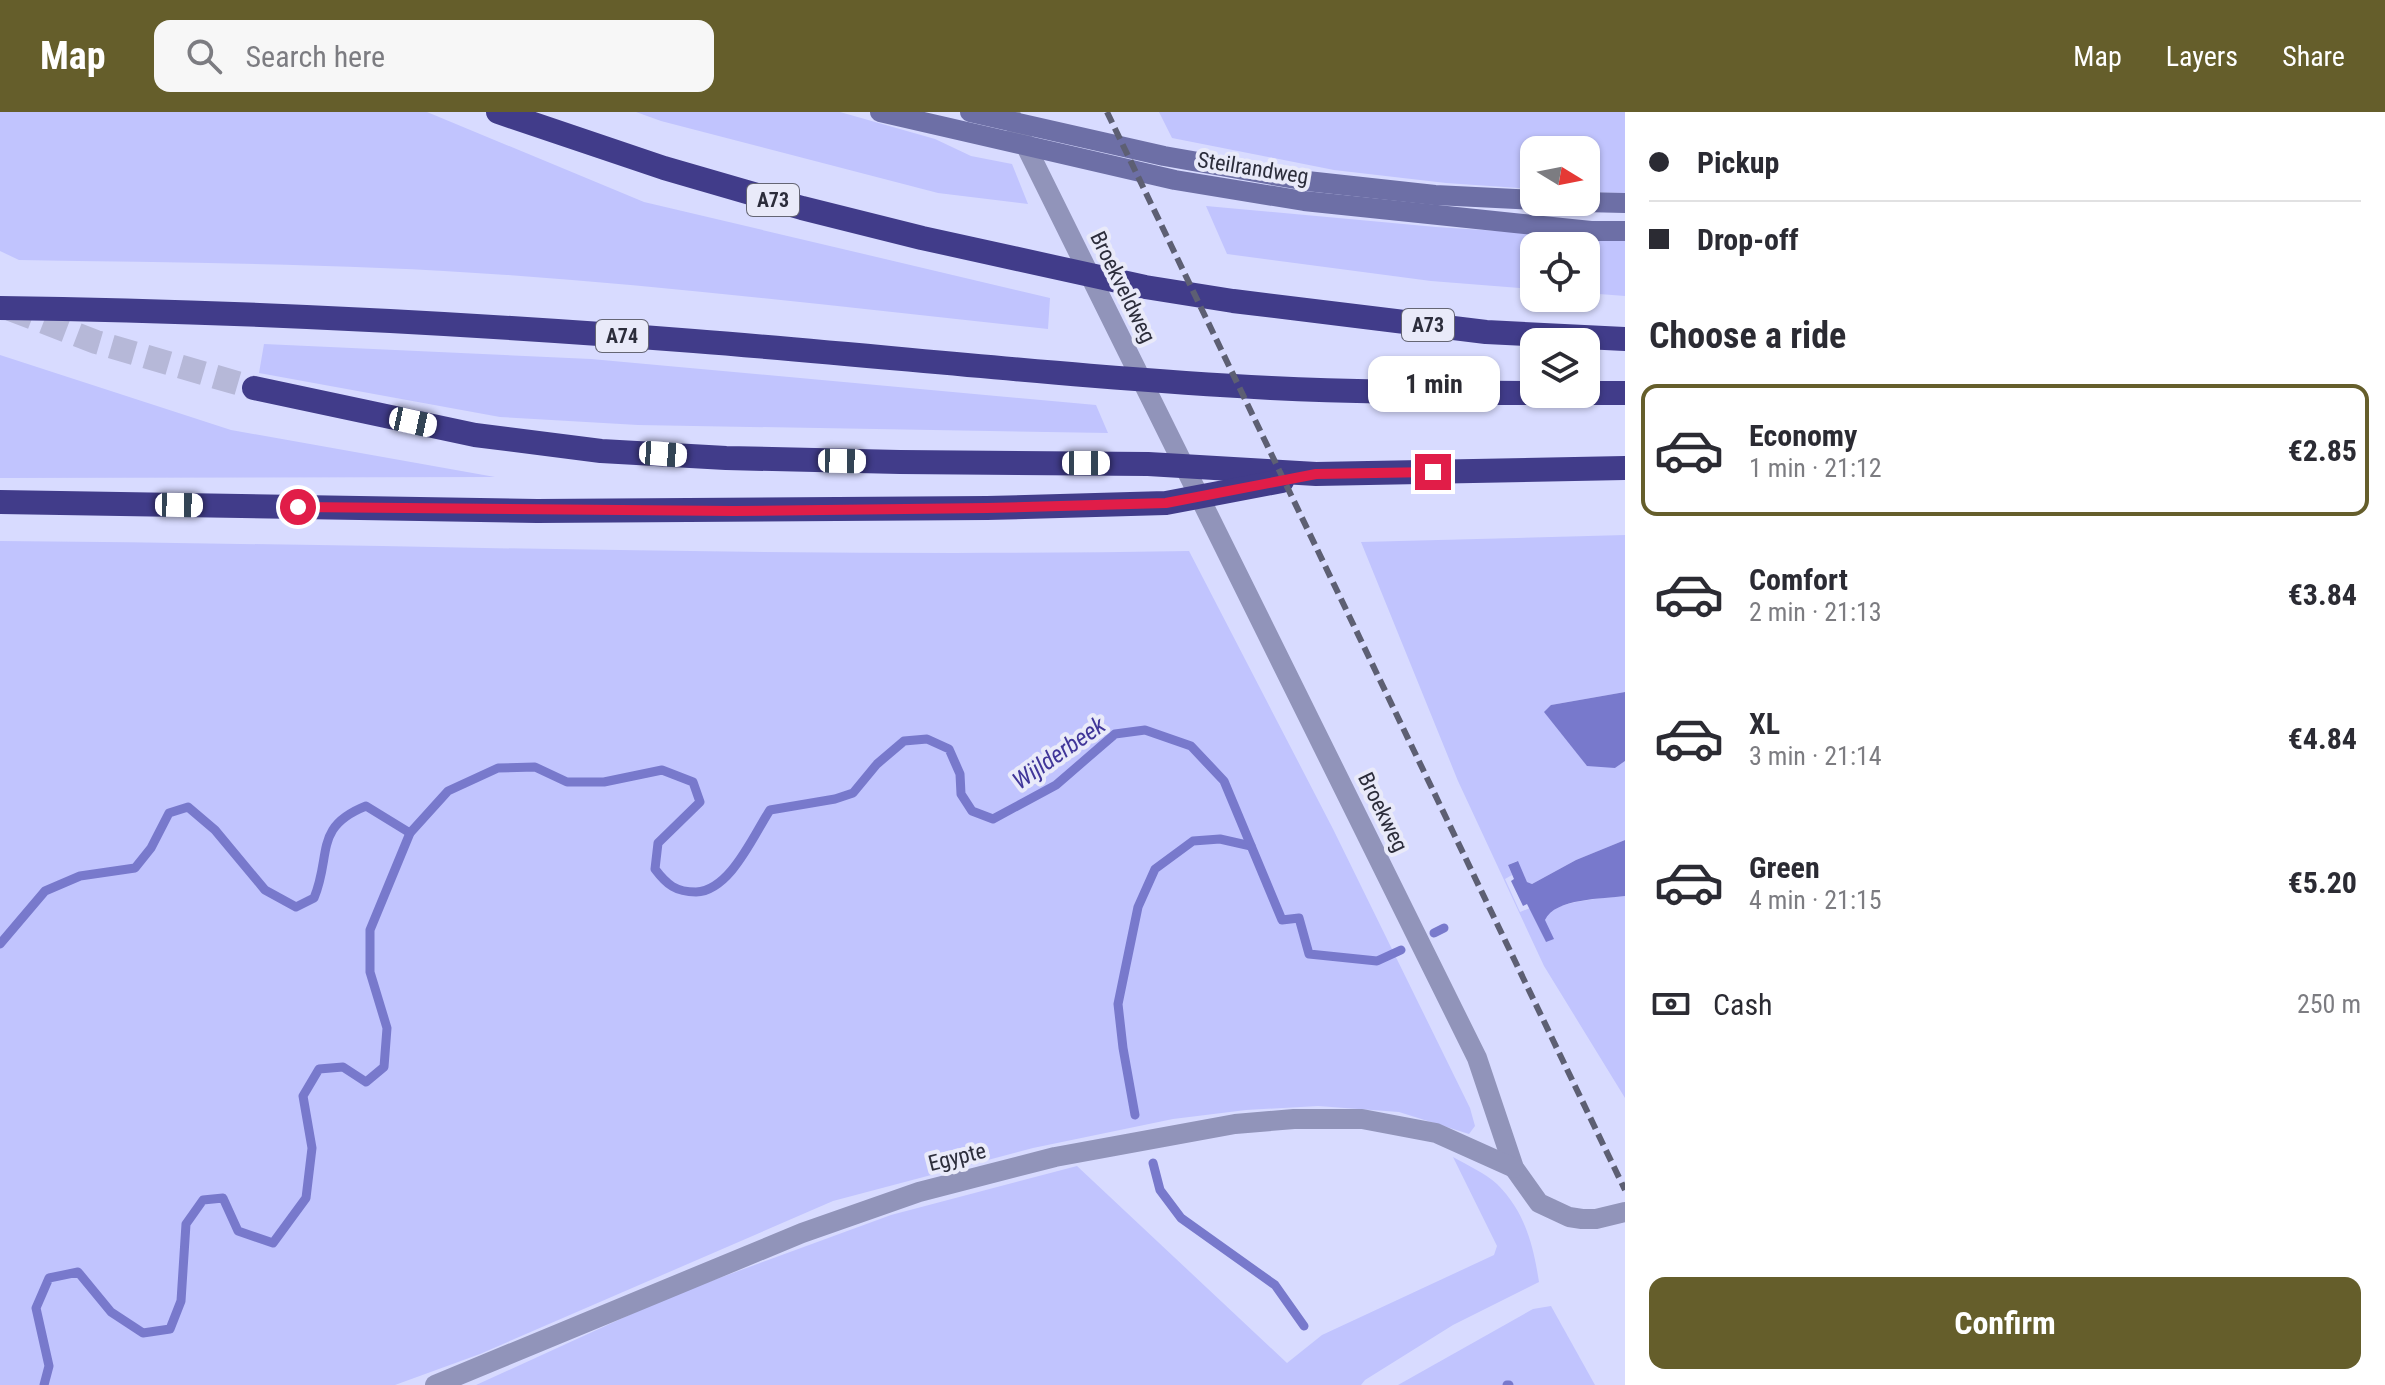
<!DOCTYPE html>
<html lang="en">
<head>
<meta charset="utf-8">
<style>
	:root { --surface:#fff; --page:#f7f7f7; --text:#2b2b33; --muted:#7c7c81; --line:#e1e1e2; --accent:#655e2b }
	body { margin:0; font-family:"Roboto Condensed",sans-serif; background:var(--page); color:var(--text); height:100vh; display:flex; flex-direction:column; font-size:30px; white-space:nowrap }
	* { box-sizing:border-box; margin:0 }
	p { font-size:26px; color:var(--muted) }
	.icon { flex:none; width:44px; height:44px; fill:none; stroke:currentColor; stroke-width:2; stroke-linecap:round; stroke-linejoin:round }
	.map { position:relative; flex:1; overflow:hidden }
	.side { display:flex; flex-direction:column; background:var(--surface); width:760px }
	.side>* { flex:none }
	.banner { display:grid; align-content:center; height:176px; padding:0 24px; background:var(--surface) }
	.needle { width:52px; rotate:100deg }
	.tools { position:absolute; left:1520px; top:24px; display:grid; gap:16px }
	.tools a { display:grid; place-items:center; width:80px; height:80px; border-radius:16px; background:var(--surface); box-shadow:0 2px 6px #0004; font-size:40px }
	.end { position:absolute; width:36px; height:36px; margin:-18px; border:10px solid #e11d48; background:#fff; box-shadow:0 0 0 4px #fff }
	.from { border-radius:50% }
	.bubble { position:absolute; height:56px; border-radius:16px; background:var(--surface); box-shadow:0 2px 6px #0004; font-size:26px; font-weight:700; line-height:56px; text-align:center }
	.car { position:absolute; width:24px; height:48px; margin:-24px -12px; border-radius:10px; box-shadow:0 0 6px 2px #0007; background:linear-gradient(#fff 24%,#345 0 40%,#fff 0 76%,#345 0 86%,#fff 0) }
	.banner b { display:flex; align-items:center; gap:28px; height:76px; font-size:30px }
	.banner b+b { border-top:2px solid var(--line) }
	.banner i { width:20px; height:20px; background:var(--text) }
	ul { padding:0; list-style:none }
	li { display:flex; align-items:center; gap:24px; height:132px; margin:0 16px 12px; padding:0 8px; border:4px solid transparent; border-radius:16px }
	li div { flex:1 }
	li b { display:block; font-size:30px }
	li em { font-style:normal; font-weight:700 }
	li.current { border-color:var(--accent) }
	li>.icon { width:72px; height:72px; stroke-width:1.5 }
	h2 { padding:0 24px; font-size:36px; line-height:96px }
	.pay { display:flex; align-items:center; gap:20px; height:88px; padding:0 24px; font-size:30px }
	.pay p { margin-inline-start:auto }
	.cta { display:flex; gap:16px; margin-top:auto; padding:16px 24px }
	.cta a { flex:1; height:92px; border-radius:16px; background:var(--accent); color:#fff; font-size:32px; font-weight:700; line-height:92px; text-align:center }
	header { display:flex; align-items:center; gap:48px; box-sizing:border-box; height:112px; padding:0 40px; background:var(--accent); color:#fff }
	header strong { font-size:38px }
	nav { display:flex; gap:44px; margin-inline-start:auto; font-size:28px }
	.search { width:560px; height:72px; background:var(--page); display:flex; align-items:center; gap:20px; box-sizing:border-box; padding:0 28px; border-radius:16px; color:var(--muted); font-size:30px }
	main { display:flex; flex:1; min-height:0 }
	.map>svg:first-child { display:block }
	.green { fill:#c1c4fe }
	.water { fill:#7879cc }
	.lines { fill:none; stroke-linecap:round; stroke-linejoin:round }
	.stream { stroke:#7879cc; stroke-width:9 }
	.highway-tunnel { stroke:#b6b8d8; stroke-width:24; stroke-dasharray:24 12; stroke-linecap:butt }
	.street { stroke:#9194ba; stroke-width:20 }
	.secondary { stroke:#6d6fa6; stroke-width:20 }
	.highway { stroke:#413c8a; stroke-width:24 }
	.rail { stroke:#5d5f73; stroke-width:6; stroke-dasharray:12 6; stroke-linecap:butt }
	.route { stroke:#e11d48; stroke-width:10 }
	.labels { text-anchor:middle; dominant-baseline:central; stroke-width:8; stroke-linejoin:round; paint-order:stroke }
	.shield { fill:#e9eaf9; stroke:#656674; stroke-width:2 }
	.shield-label { font-size:20px; font-weight:bold; fill:#2c2d3b }
	.street-label { font-size:22px; fill:#2c2d3b; stroke:#e9eaf9 }
	.water-label { font-size:24px; font-style:italic; fill:#403699; stroke:#e9eaf9 }
</style>
</head>
<body>
<header>
<strong>Map</strong>
<div class="search"><svg class="icon" aria-label="search" viewBox="0 0 24 24"><circle cx="10" cy="10" r="6"/><path d="M15 15l6 6"/></svg>Search here</div>
<nav><a>Map</a><a>Layers</a><a>Share</a></nav>
</header>
<main>
<div class="map">
<svg width="1625" height="1273" viewBox="0 0 1625 1273">
	<rect width="100%" height="100%" fill="#d8dbff"/>
	<g class="green">
		<path d="M0,0H427L644,90L1050,186L1048,217C868,198 688,176 507,163C345,151 181,151 19,148L0,139Z"/>
		<polygon points="636,0 840,0 935,27 971,44 1012,52 1028,92 938,81 661,9"/>
		<polygon points="1159,0 1625,0 1625,81 1586,80 1586,38 1534,38 1534,77 1446,71 1334,58 1172,26"/>
		<polygon points="1206,94 1436,115 1625,127 1625,184 1586,181 1586,134 1534,134 1534,177 1431,169 1227,142"/>
		<polygon points="264,232 591,247 1096,293 1108,321 638,313 500,305 259,261"/>
		<polygon points="0,243 231,318 495,365 0,366"/>
		<path d="M1625,423V580L1551,593L1615,656L1625,649V728L1576,748L1532,772L1527,770L1517,749L1508,753L1512,763L1505,767L1520,800L1530,796L1546,830C1546,823 1543,811 1546,805C1554,788 1608,786 1625,784V986L1544,854L1458,669L1361,430Z"/>
		<path d="M0,429C396,432 793,446 1189,439L1333,717L1470,996L1475,1014L1469,1022L1399,1000L1318,994L1246,998L1173,1007L1033,1036L833,1089L480,1242L395,1273H0Z"/>
		<path d="M1453,1045C1467,1053 1485,1061 1497,1072C1525,1100 1533,1132 1539,1170L1453,1213L1365,1268L1361,1273H476L673,1183L891,1103L1077,1054L1287,1251L1322,1223L1494,1143L1497,1134Z"/>
		<polygon points="1551,1194 1595,1273 1398,1273 1533,1197"/>
	</g>
	<g class="water">
		<polygon points="1625,580 1625,649 1615,656 1587,654 1544,600 1551,593"/>
		<path d="M1625,728V784C1603,787 1555,786 1545,808L1554,827L1546,830L1527,792L1523,794L1511,769L1514,767L1508,753L1518,749L1527,770L1532,772L1576,748Z"/>
	</g>
	<g class="lines">
		<g class="stream">
			<polyline points="1434,821 1444,816"/>
			<path d="M0,832L45,779L80,764L135,756L151,736L169,701L188,695L215,718L265,778L296,795L314,786C332,743 313,715 366,694L410,721"/>
			<polyline points="1135,1003 1123,936 1118,892 1138,795 1155,757 1193,729 1220,727 1251,734"/>
			<polyline points="1153,1051 1160,1078 1181,1106 1275,1173 1304,1214"/>
			<path d="M44,1273L49,1254L36,1196L49,1166L78,1160L111,1200L143,1221L170,1217L181,1189L186,1112L203,1088L223,1086L238,1119L273,1131L306,1086L312,1036L303,984L319,957L343,955L366,970L384,955L387,916L370,860V818L410,721L448,679L498,656L535,655L567,670H604L662,658L693,670L700,690L658,731L655,757C667,773 676,780 696,780C730,779 753,724 770,698L835,687L853,681L877,652L904,629L927,627L949,637L960,662L961,682L972,699L993,707L1056,673L1115,622L1145,618L1191,634L1224,669L1282,808L1299,806L1309,842L1377,849L1401,838"/>
			<polyline points="1507,1273 1509,1273"/>
		</g>
		<polyline class="highway-tunnel" points="10,197 96,230 254,276"/>
		<g class="street">
			<polyline points="1009,0 1477,946 1514,1056 1539,1091 1569,1105 1582,1107 1596,1107 1625,1100"/>
			<polyline points="435,1273 802,1121 919,1080 1055,1045 1235,1012 1294,1007 1362,1007 1436,1021 1514,1056"/>
		</g>
		<g class="secondary">
			<polyline points="880,0 1175,68 1304,89 1591,119 1625,119"/>
			<polyline points="970,0 1164,44 1307,69 1435,83 1534,88"/>
			<polyline points="1583,90 1625,91"/>
		</g>
		<g class="highway">
			<polyline points="498,0 664,56 802,96 922,126 1145,175 1233,189 1486,220 1625,227"/>
			<path d="M0,196C232,199 463,211 694,229C887,244 1079,266 1271,276C1359,280 1447,281 1534,281"/>
			<polyline points="254,276 475,323 601,339 726,346 900,350 1148,352 1316,362 1625,356"/>
			<polyline points="1586,281 1625,281"/>
			<polyline points="0,390 537,399 987,396 1166,391 1282,369"/>
		</g>
		<polyline class="rail" points="1107,0 1625,1078"/>
	</g>
	<g class="lines">
		<polyline class="route" points="298,395 734,399 987,396 1166,391 1316,362 1433,360"/>
	</g>
	<g class="labels">
		<g class="shield">
			<rect x="747" y="72" width="52" height="32" rx="6"/>
			<rect x="1402" y="197" width="52" height="32" rx="6"/>
			<rect x="596" y="208" width="52" height="32" rx="6"/>
		</g>
		<g class="shield-label">
			<text x="773" y="88">A73</text>
			<text x="1428" y="213">A73</text>
			<text x="622" y="224">A74</text>
		</g>
		<g class="street-label">
			<text transform="translate(1253 56) rotate(9)">Steilrandweg</text>
			<text transform="translate(1123 175) rotate(64)">Broekveldweg</text>
			<text transform="translate(1383 700) rotate(64)">Broekweg</text>
			<text transform="translate(957 1045) rotate(-14)">Egypte</text>
		</g>
		<g class="water-label">
			<text transform="translate(1059 641) rotate(-35)">Wijlderbeek</text>
		</g>
	</g>
</svg>
<div class="tools">
<a><svg class="needle" viewBox="-14 -14 28 28"><path d="M0-13l5 13h-10z" fill="#e53935"/><path d="M0 13l5-13h-10z" fill="#7c7c81"/></svg></a>
<a><svg class="icon" aria-label="locate" viewBox="0 0 24 24"><circle cx="12" cy="12" r="6"/><path d="M12 2v4M12 18v4M2 12h4M18 12h4"/></svg></a>
<a><svg class="icon" aria-label="layers" viewBox="0 0 24 24"><path d="M12 4l9 5-9 5-9-5zM3 14l9 5 9-5"/></svg></a>
</div>
<i class="end from" style="left:298px;top:395px"></i>
<i class="end" style="left:1433px;top:360px"></i>
<div class="bubble" style="left:1368px;top:244px;width:132px">1 min</div>
<i class="car" style="left:413px;top:310px;rotate:102deg"></i>
<i class="car" style="left:663px;top:342px;rotate:94deg"></i>
<i class="car" style="left:842px;top:349px;rotate:91deg"></i>
<i class="car" style="left:1086px;top:351px;rotate:90deg"></i>
<i class="car" style="left:179px;top:393px;rotate:91deg"></i>
</div>
<section class="side">
<div class="banner">
<b><i class="from"></i>Pickup</b>
<b><i></i>Drop-off</b>
</div>
<h2>Choose a ride</h2>
<ul>
<li class="current"><svg class="icon" aria-label="car" viewBox="0 0 24 24"><path d="M5 17H2v-5l4-1 3-4h7l3 4 3 1v5h-3M9 17h6M6 11h13"/><circle cx="7" cy="17" r="2"/><circle cx="17" cy="17" r="2"/></svg><div><b>Economy</b><p>1 min · 21:12</p></div><em>€2.85</em></li>
<li><svg class="icon" aria-label="car" viewBox="0 0 24 24"><path d="M5 17H2v-5l4-1 3-4h7l3 4 3 1v5h-3M9 17h6M6 11h13"/><circle cx="7" cy="17" r="2"/><circle cx="17" cy="17" r="2"/></svg><div><b>Comfort</b><p>2 min · 21:13</p></div><em>€3.84</em></li>
<li><svg class="icon" aria-label="car" viewBox="0 0 24 24"><path d="M5 17H2v-5l4-1 3-4h7l3 4 3 1v5h-3M9 17h6M6 11h13"/><circle cx="7" cy="17" r="2"/><circle cx="17" cy="17" r="2"/></svg><div><b>XL</b><p>3 min · 21:14</p></div><em>€4.84</em></li>
<li><svg class="icon" aria-label="car" viewBox="0 0 24 24"><path d="M5 17H2v-5l4-1 3-4h7l3 4 3 1v5h-3M9 17h6M6 11h13"/><circle cx="7" cy="17" r="2"/><circle cx="17" cy="17" r="2"/></svg><div><b>Green</b><p>4 min · 21:15</p></div><em>€5.20</em></li>
</ul>
<div class="pay"><svg class="icon" aria-label="cash" viewBox="0 0 24 24"><path d="M3 7h18v10H3z"/><circle cx="12" cy="12" r="2"/></svg>Cash<p>250 m</p></div>
<div class="cta"><a>Confirm</a></div>
</section>
</main>
</body>
</html>
